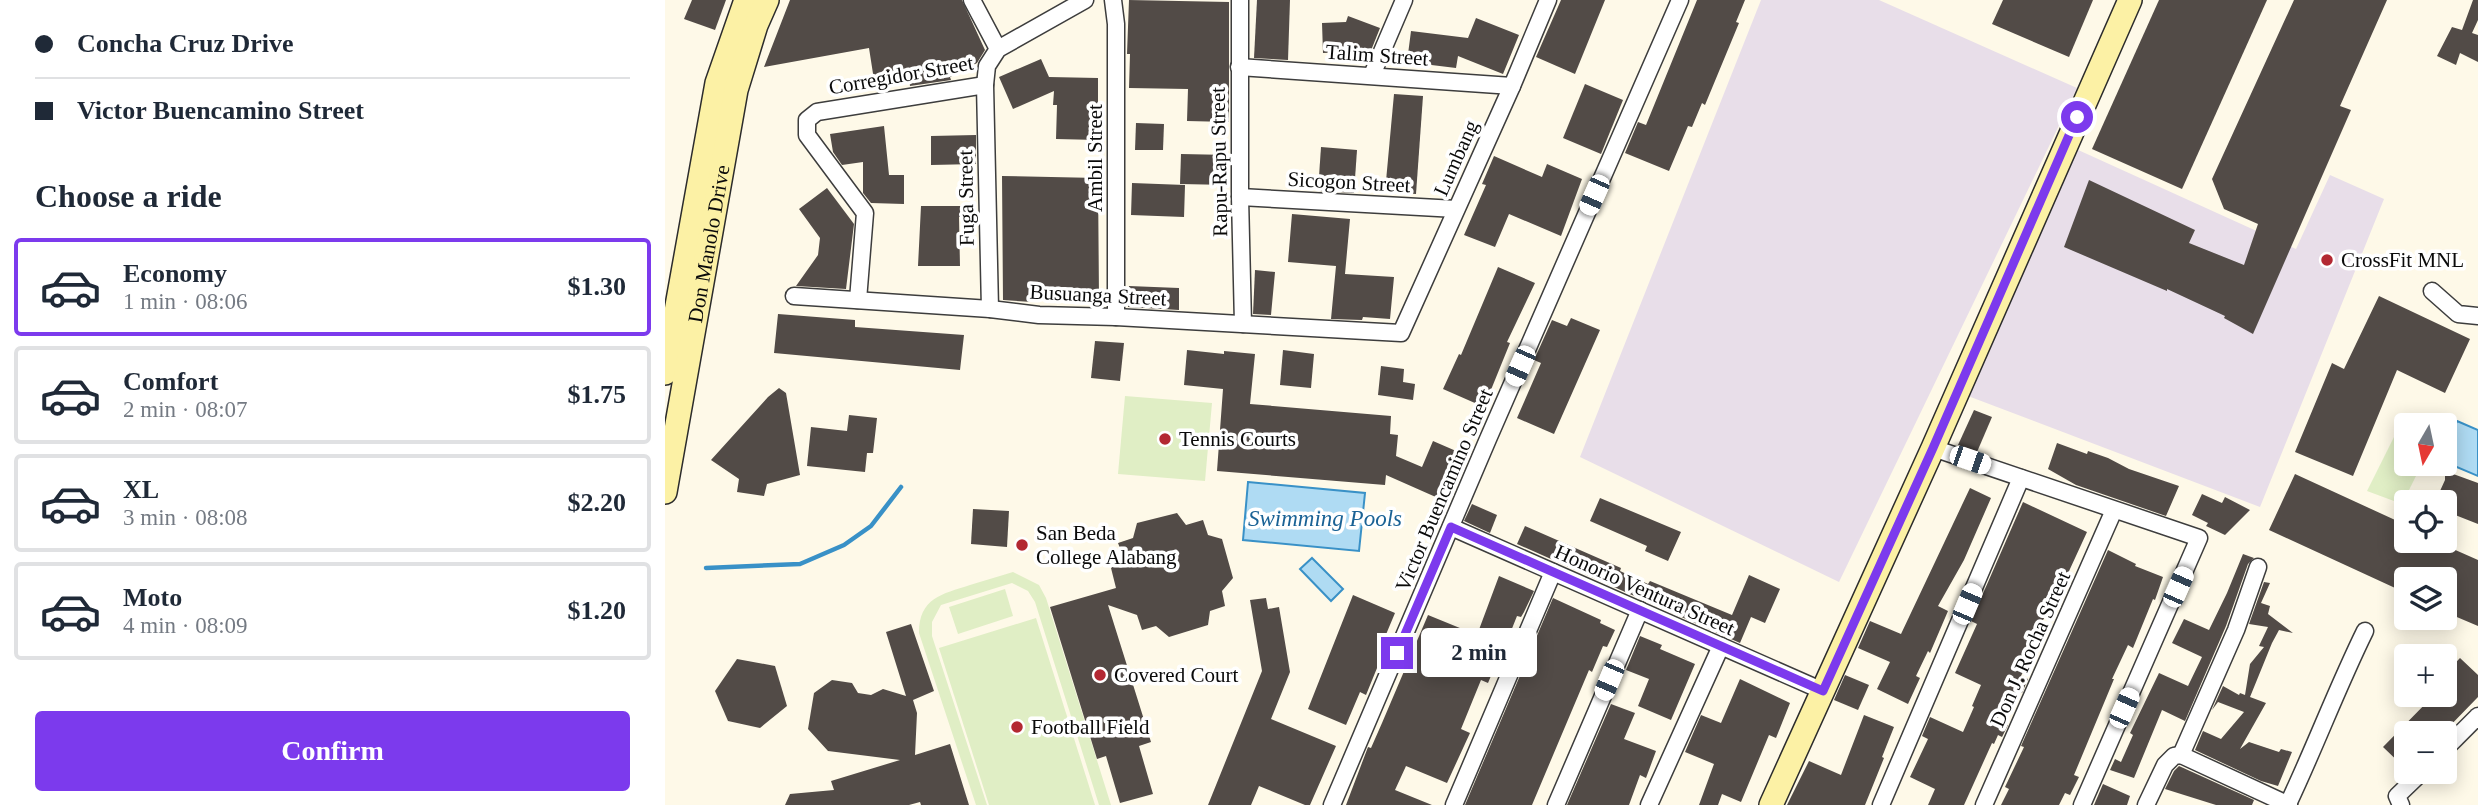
<!DOCTYPE html>
<html lang="en">
<head>
<meta charset="utf-8">
<style>
	:root { --surface:#fff; --page:#f2f2f3; --text:#1f2937; --muted:#747a83; --line:#e0e1e3; --accent:#7c3aed }
	body { margin:0; font-family:"Times New Roman",serif; background:var(--page); color:var(--text); height:100vh; display:flex; flex-direction:column; font-size:26px; white-space:nowrap }
	* { box-sizing:border-box; margin:0 }
	p { font-size:23px; color:var(--muted) }
	.icon { flex:none; width:38px; height:38px; fill:none; stroke:currentColor; stroke-width:2; stroke-linecap:round; stroke-linejoin:round }
	.map { position:relative; flex:1; overflow:hidden }
	.sheet { display:flex; flex-direction:column; background:var(--surface); width:665px }
	.sheet>* { flex:none }
	.top-card { display:grid; align-content:center; height:154px; padding:0 35px; background:var(--surface) }
	.needle { width:46px; rotate:189deg }
	.fabs { position:absolute; left:1729px; top:413px; display:grid; gap:14px }
	.fabs a { display:grid; place-items:center; width:63px; height:63px; border-radius:7px; background:var(--surface); box-shadow:0 4px 18px #0003; font-size:35px }
	.end { position:absolute; width:32px; height:32px; margin:-16px; border:9px solid #7c3aed; background:#fff; box-shadow:0 0 0 4px #fff }
	.from { border-radius:50% }
	.bubble { position:absolute; height:49px; border-radius:7px; background:var(--surface); box-shadow:0 4px 18px #0003; font-size:23px; font-weight:600; line-height:49px; text-align:center }
	.car { position:absolute; width:21px; height:42px; margin:-21px -10px; border-radius:9px; box-shadow:0 0 5px 2px #0007; background:linear-gradient(#fff 24%,#345 0 40%,#fff 0 76%,#345 0 86%,#fff 0) }
	.top-card b { display:flex; align-items:center; gap:24px; height:66px; font-size:26px }
	.top-card b+b { border-top:2px solid var(--line) }
	.top-card i { width:18px; height:18px; background:var(--text) }
	ul { padding:0; list-style:none }
	li { display:flex; align-items:center; gap:21px; height:98px; margin:0 14px 10px; padding:0 21px; border:4px solid var(--line); border-radius:7px }
	li div { flex:1 }
	li b { display:block; font-size:26px }
	li em { font-style:normal; font-weight:600 }
	li.on { border-color:var(--accent) }
	li>.icon { width:63px; height:63px; stroke-width:1.5 }
	h2 { padding:0 35px; font-size:32px; line-height:84px }
	.button { display:flex; gap:14px; margin-top:auto; padding:14px 35px }
	.button a { flex:1; height:80px; border-radius:7px; background:var(--accent); color:#fff; font-size:28px; font-weight:600; line-height:80px; text-align:center }
	main { display:flex; flex:1; min-height:0 }
	.map>svg:first-child { display:block }
	.industrial { fill:#e8dee9 }
	.pitch { fill:#e0eec5 }
	.water { fill:#afdbf3; stroke:#3991c7; stroke-width:2 }
	.lines { fill:none; stroke-linecap:round; stroke-linejoin:round }
	.stream { stroke:#3991c7; stroke-width:4.5 }
	.building { fill:#524b47 }
	.street-casing { stroke:#3d3d3d; stroke-width:19 }
	.secondary-casing { stroke:#2c2c2c; stroke-width:26 }
	.street { stroke:#fff; stroke-width:16 }
	.secondary { stroke:#fcf1a5; stroke-width:23 }
	.route { stroke:#7c3aed; stroke-width:9 }
	.poi-dot { fill:#b32832; stroke:#fff; stroke-width:2.5 }
	.labels { text-anchor:middle; dominant-baseline:central; stroke-width:7; stroke-linejoin:round; paint-order:stroke }
	.street-label { font-size:21px; fill:#0a0a0a; stroke:#fff }
	.poi-label { font-size:21px; fill:#0a0a0a; stroke:#fff; text-anchor:start }
	.water-label { font-size:23px; font-style:italic; fill:#1a6295; stroke:#fff }
</style>
</head>
<body>
<main>
<section class="sheet">
<div class="top-card">
<b><i class="from"></i>Concha Cruz Drive</b>
<b><i></i>Victor Buencamino Street</b>
</div>
<h2>Choose a ride</h2>
<ul>
<li class="on"><svg class="icon" aria-label="car" viewBox="0 0 24 24"><path d="M5 17H2v-5l4-1 3-4h7l3 4 3 1v5h-3M9 17h6M6 11h13"/><circle cx="7" cy="17" r="2"/><circle cx="17" cy="17" r="2"/></svg><div><b>Economy</b><p>1 min · 08:06</p></div><em>$1.30</em></li>
<li><svg class="icon" aria-label="car" viewBox="0 0 24 24"><path d="M5 17H2v-5l4-1 3-4h7l3 4 3 1v5h-3M9 17h6M6 11h13"/><circle cx="7" cy="17" r="2"/><circle cx="17" cy="17" r="2"/></svg><div><b>Comfort</b><p>2 min · 08:07</p></div><em>$1.75</em></li>
<li><svg class="icon" aria-label="car" viewBox="0 0 24 24"><path d="M5 17H2v-5l4-1 3-4h7l3 4 3 1v5h-3M9 17h6M6 11h13"/><circle cx="7" cy="17" r="2"/><circle cx="17" cy="17" r="2"/></svg><div><b>XL</b><p>3 min · 08:08</p></div><em>$2.20</em></li>
<li><svg class="icon" aria-label="car" viewBox="0 0 24 24"><path d="M5 17H2v-5l4-1 3-4h7l3 4 3 1v5h-3M9 17h6M6 11h13"/><circle cx="7" cy="17" r="2"/><circle cx="17" cy="17" r="2"/></svg><div><b>Moto</b><p>4 min · 08:09</p></div><em>$1.20</em></li>
</ul>
<div class="button"><a>Confirm</a></div>
</section>
<div class="map">
<svg width="1813" height="805" viewBox="0 0 1813 805">
	<rect width="100%" height="100%" fill="#fef9e8"/>
	<g class="industrial">
		<polygon points="1096,0 1214,0 1412,88 1174,582 915,457"/>
		<polygon points="1411,149 1631,249 1665,175 1719,199 1595,507 1303,396"/>
	</g>
	<g class="pitch">
		<polygon points="460,396 547,403 540,481 453,474"/>
		<polygon points="1730,435 1741,440 1741,464 1757,464 1737,504 1702,491"/>
		<path d="M348,572L374,585L381,598L446,805H434L370,602L363,591L347,583L276,605L267,622V636L322,805H311L254,633C254,598 277,594 305,585C319,581 334,576 348,572Z"/>
		<polygon points="340,589 348,616 293,634 284,607"/>
		<polygon points="371,618 430,805 324,805 274,648"/>
	</g>
	<g class="water">
		<polygon points="1792,421 1813,430 1813,476 1780,462 1780,450"/>
		<polygon points="583,482 700,493 694,551 578,540"/>
		<polygon points="647,558 678,589 666,601 635,569"/>
	</g>
	<g class="lines">
		<polyline class="stream" points="41,568 135,564 179,545 206,526 236,487"/>
	</g>
	<g class="building">
		<polygon points="27,0 61,0 50,30 19,19"/>
		<polygon points="125,0 297,0 320,50 312,63 285,77 286,80 245,86 243,74 209,80 204,48 99,67"/>
		<polygon points="464,0 564,2 564,122 522,121 523,89 464,88 465,54 462,54"/>
		<polygon points="592,0 625,0 623,60 589,58"/>
		<polygon points="896,0 940,0 910,74 871,57"/>
		<polygon points="1032,0 1080,0 1071,22 1074,23 1040,105 1037,103 1027,127 1023,126 1004,171 960,153 973,122 981,125"/>
		<polygon points="1338,0 1428,0 1404,57 1327,24"/>
		<polygon points="1494,0 1602,0 1517,189 1427,149"/>
		<polygon points="1629,0 1722,0 1675,106 1686,110 1588,334 1559,318 1560,316 1502,289 1502,291 1399,247 1424,180 1530,230 1524,243 1579,265 1593,224 1559,209 1547,179"/>
		<polygon points="1808,0 1813,0 1813,20 1807,33 1813,35 1813,62 1795,53 1791,65 1772,56 1787,27 1797,30"/>
		<polygon points="683,16 715,28 701,63 686,58 685,52 658,53 657,23 681,22"/>
		<polygon points="811,18 854,35 838,74 793,56 791,68 742,62 746,31 803,38"/>
		<polygon points="376,59 384,77 433,78 433,140 391,139 392,105 388,105 389,91 348,109 334,77"/>
		<polygon points="920,84 958,100 936,154 898,138"/>
		<polygon points="729,94 758,96 751,194 720,192"/>
		<polygon points="471,123 499,124 498,150 470,150"/>
		<polygon points="219,126 224,175 239,175 239,204 206,203 198,193 198,162 177,165 168,152 165,134"/>
		<polygon points="311,135 311,164 266,165 266,136"/>
		<polygon points="656,147 692,150 689,193 653,191"/>
		<polygon points="516,154 564,155 564,185 515,184"/>
		<polygon points="829,156 877,177 882,164 917,179 896,236 844,214 830,247 799,235 821,185 817,184"/>
		<polygon points="337,176 433,178 434,298 367,298 367,302 338,300"/>
		<polygon points="467,183 520,185 519,217 466,215"/>
		<polygon points="162,188 189,224 181,289 131,286 153,255 155,238 134,209"/>
		<polygon points="256,206 307,206 307,217 294,217 295,266 253,266"/>
		<polygon points="627,214 685,219 680,274 729,277 725,319 698,317 697,320 666,319 671,266 623,262"/>
		<polygon points="833,267 870,283 842,342 845,343 819,407 778,389 794,354 796,355"/>
		<polygon points="590,270 610,272 606,315 588,314"/>
		<polygon points="464,286 514,288 514,310 463,307"/>
		<polygon points="1714,296 1805,339 1780,393 1732,370 1688,476 1630,452 1667,363 1679,369"/>
		<polygon points="113,314 190,320 190,327 299,335 295,370 109,353"/>
		<polygon points="906,318 935,330 889,434 852,418 876,363 869,360 887,320 902,326"/>
		<polygon points="430,341 459,343 455,381 426,378"/>
		<polygon points="522,350 559,354 559,351 590,354 585,404 726,416 725,434 733,435 731,456 757,467 768,441 798,454 787,480 792,482 787,493 777,488 773,498 721,475 720,485 552,471 558,389 519,385"/>
		<polygon points="618,350 649,354 646,388 615,385"/>
		<polygon points="716,366 739,369 738,382 750,384 748,400 713,395"/>
		<polygon points="114,388 121,393 135,475 102,484 99,496 72,492 74,479 46,460 103,397"/>
		<polygon points="1309,410 1327,417 1312,452 1293,445"/>
		<polygon points="184,415 212,418 208,453 202,453 200,472 142,466 146,427 182,431"/>
		<polygon points="1392,443 1422,454 1423,451 1443,458 1464,469 1514,486 1501,516 1411,485 1383,469"/>
		<polygon points="1780,471 1813,483 1813,524 1780,511 1780,502 1770,502 1780,480"/>
		<polygon points="1630,474 1741,525 1741,541 1770,541 1813,560 1813,626 1780,612 1780,579 1741,579 1741,593 1604,530"/>
		<polygon points="1305,488 1326,498 1299,560 1273,606 1283,611 1265,653 1263,651 1251,676 1255,678 1243,704 1212,689 1225,662 1193,648 1205,621 1236,634"/>
		<polygon points="1537,494 1557,503 1560,497 1585,510 1560,535 1541,526 1543,523 1527,515"/>
		<polygon points="935,498 1016,532 1003,561 980,551 982,546 925,521"/>
		<polygon points="1358,502 1422,532 1399,582 1394,580 1383,604 1385,605 1374,629 1378,631 1356,676 1363,679 1357,693 1352,691 1348,698 1343,696 1332,720 1343,725 1337,737 1333,735 1329,744 1327,743 1299,805 1263,805 1270,789 1245,777 1263,739 1257,736 1265,717 1298,732 1309,707 1307,706 1316,685 1290,673 1312,624 1306,621"/>
		<polygon points="807,504 832,515 825,533 799,521"/>
		<polygon points="308,509 344,511 342,547 306,544"/>
		<polygon points="512,513 521,525 538,520 543,535 557,539 568,578 557,591 560,606 545,611 543,625 504,637 491,626 477,630 472,615 443,605 486,742 474,746 488,794 455,803 441,756 432,759 385,607 451,588 446,568 458,556 453,543 468,538 472,523"/>
		<polygon points="860,526 956,568 955,571 983,584 985,581 1067,615 1084,575 1115,589 1100,623 1086,617 1075,643 852,544"/>
		<polygon points="1443,550 1471,564 1470,566 1498,577 1490,600 1488,599 1468,648 1463,645 1447,679 1449,679 1409,775 1414,777 1405,795 1400,793 1394,805 1336,805 1344,789 1340,787 1359,747 1356,746"/>
		<polygon points="1578,554 1589,558 1583,564 1561,626 1520,721 1497,710 1469,778 1445,770 1450,759 1456,762 1468,735 1465,733 1494,673 1523,686 1537,657 1507,643 1519,619 1544,630 1562,593"/>
		<polygon points="834,576 869,591 859,612 856,617 852,616 842,641 845,642 840,654 836,652 823,683 816,680 796,729 805,733 782,783 741,766 730,790 767,805 681,805 703,747 706,748 717,723 763,615 812,635"/>
		<polygon points="1599,582 1605,583 1596,603 1605,606 1603,614 1628,633 1614,630 1607,643 1585,697 1601,703 1575,749 1584,742 1614,752 1616,749 1627,752 1613,786 1596,781 1530,750 1538,731 1556,739 1579,712 1553,702 1547,710 1558,686 1574,695 1575,693 1580,695 1585,664 1599,647 1594,646 1603,627 1584,624"/>
		<polygon points="688,595 730,613 717,644 721,646 701,695 695,692 681,725 643,709"/>
		<polygon points="601,598 603,609 614,607 625,672 606,719 671,746 645,805 640,805 594,786 586,805 543,805 597,671 585,600"/>
		<polygon points="888,598 936,620 935,623 950,630 942,647 938,646 927,672 924,670 867,805 800,805"/>
		<polygon points="246,624 269,691 248,700 252,713 250,755 285,744 304,805 256,805 255,802 244,805 120,805 125,794 169,790 166,781 235,760 163,751 143,729 149,693 167,680 187,683 193,693 206,695 218,689 241,696 221,632"/>
		<polygon points="975,636 997,645 995,649 1030,664 1006,720 973,706 984,679 961,670"/>
		<polygon points="1795,658 1813,675 1813,697 1778,733 1741,733 1741,769 1718,747 1769,695 1780,695 1780,674"/>
		<polygon points="72,659 110,666 122,706 95,728 63,721 50,691"/>
		<polygon points="1180,675 1204,685 1193,710 1169,700"/>
		<polygon points="1075,679 1125,703 1111,738 1104,735 1076,802 1057,794 1053,805 1034,805 1049,764 1020,752 1036,715 1056,723"/>
		<polygon points="946,704 970,713 959,739 991,751 981,778 975,775 964,805 902,805"/>
		<polygon points="1199,715 1229,727 1217,757 1219,758 1200,805 1122,805 1144,761 1176,775"/>
		<polygon points="1514,766 1589,800 1587,805 1551,805 1500,789 1509,771"/>
		<polygon points="1438,784 1465,796 1462,805 1429,805"/>
	</g>
	<g class="lines">
		<defs>
			<g id="street">
				<polyline points="307,0 333,49"/>
				<polyline points="448,0 451,24 451,317"/>
				<polyline points="575,0 575,197 578,324"/>
				<polyline points="574,67 847,86"/>
				<polyline points="707,75 739,0"/>
				<polyline points="575,197 791,209"/>
				<polyline points="1767,291 1793,314 1813,316"/>
				<polyline points="129,296 325,309 374,315 451,317 736,333 847,86 883,0"/>
				<polyline points="193,300 200,213 142,135 142,120 152,112 320,85"/>
				<polyline points="325,309 320,85 322,66 333,49 420,0"/>
				<polyline points="1268,448 1534,538 1417,805"/>
				<polyline points="786,527 1158,691"/>
				<polyline points="1780,749 1813,716"/>
				<polyline points="1516,755 1571,630 1593,567"/>
				<polyline points="1516,755 1624,805"/>
				<path d="M1623,804C1650,747 1672,688 1700,631"/>
				<polyline points="667,805 823,439 1015,0"/>
				<polyline points="789,805 888,572"/>
				<polyline points="891,805 975,610"/>
				<polyline points="984,805 1056,646"/>
				<polyline points="1216,805 1356,478"/>
				<polyline points="1319,805 1449,510"/>
				<polyline points="1481,805 1500,765 1509,756 1516,755"/>
				<polyline points="1736,805 1732,796 1757,772"/>
			</g>
			<g id="secondary">
				<polyline points="0,373 52,83 81,0"/>
				<path id="s1" d="M0,492L71,90L91,25L102,0"/>
				<polyline points="1106,805 1268,448 1465,0"/>
			</g>
		</defs>
		<use href="#street" class="street-casing"/>
		<use href="#secondary" class="secondary-casing"/>
		<use href="#street" class="street"/>
		<use href="#secondary" class="secondary"/>
	</g>
	<g class="lines">
		<polyline class="route" points="732,653 786,527 1158,691 1268,448 1412,117"/>
	</g>
	<g class="poi-dot">
		<circle cx="1662" cy="260" r="7"/>
		<circle cx="500" cy="439" r="7"/>
		<circle cx="357" cy="545" r="7"/>
		<circle cx="435" cy="675" r="7"/>
		<circle cx="352" cy="727" r="7"/>
	</g>
	<g class="labels">
		<g class="street-label">
			<text transform="translate(712 55) rotate(4)">Talim Street</text>
			<text transform="translate(236 75) rotate(-10)">Corregidor Street</text>
			<text transform="translate(430 158) rotate(-90)">Ambil Street</text>
			<text transform="translate(791 158) rotate(-66)">Lumbang</text>
			<text transform="translate(554 162) rotate(-91)">Rapu-Rapu Street</text>
			<text transform="translate(684 182) rotate(3)">Sicogon Street</text>
			<text transform="translate(301 198) rotate(-91)">Fuga Street</text>
			<text stroke="none"><textPath href="#s1" startOffset="252">Don Manolo Drive</textPath></text>
			<text transform="translate(433 295) rotate(3)">Busuanga Street</text>
			<text transform="translate(779 490) rotate(-67)">Victor Buencamino Street</text>
			<text transform="translate(980 590) rotate(24)">Honorio Ventura Street</text>
			<text transform="translate(1365 649) rotate(-66)">Don J. Rocha Street</text>
		</g>
		<g class="poi-label">
			<text x="1676" y="260">CrossFit MNL</text>
			<text x="514" y="439">Tennis Courts</text>
			<text x="371" y="533">San Beda<tspan x="371" dy="24">College Alabang</tspan></text>
			<text x="449" y="675">Covered Court</text>
			<text x="366" y="727">Football Field</text>
		</g>
		<g class="water-label">
			<text x="660" y="518">Swimming Pools</text>
		</g>
	</g>
</svg>
<div class="fabs">
<a><svg class="needle" viewBox="-14 -14 28 28"><path d="M0-13l5 13h-10z" fill="#e53935"/><path d="M0 13l5-13h-10z" fill="#747a83"/></svg></a>
<a><svg class="icon" aria-label="locate" viewBox="0 0 24 24"><circle cx="12" cy="12" r="6"/><path d="M12 2v4M12 18v4M2 12h4M18 12h4"/></svg></a>
<a><svg class="icon" aria-label="layers" viewBox="0 0 24 24"><path d="M12 4l9 5-9 5-9-5zM3 14l9 5 9-5"/></svg></a>
<a>+</a>
<a>−</a>
</div>
<i class="end from" style="left:1412px;top:117px"></i>
<i class="end" style="left:732px;top:653px"></i>
<div class="bubble" style="left:756px;top:628px;width:116px">2 min</div>
<i class="car" style="left:929px;top:195px;rotate:204deg"></i>
<i class="car" style="left:855px;top:366px;rotate:204deg"></i>
<i class="car" style="left:1305px;top:460px;rotate:109deg"></i>
<i class="car" style="left:1513px;top:587px;rotate:24deg"></i>
<i class="car" style="left:1302px;top:604px;rotate:23deg"></i>
<i class="car" style="left:944px;top:680px;rotate:203deg"></i>
<i class="car" style="left:1459px;top:708px;rotate:24deg"></i>
</div>
</main>
</body>
</html>
